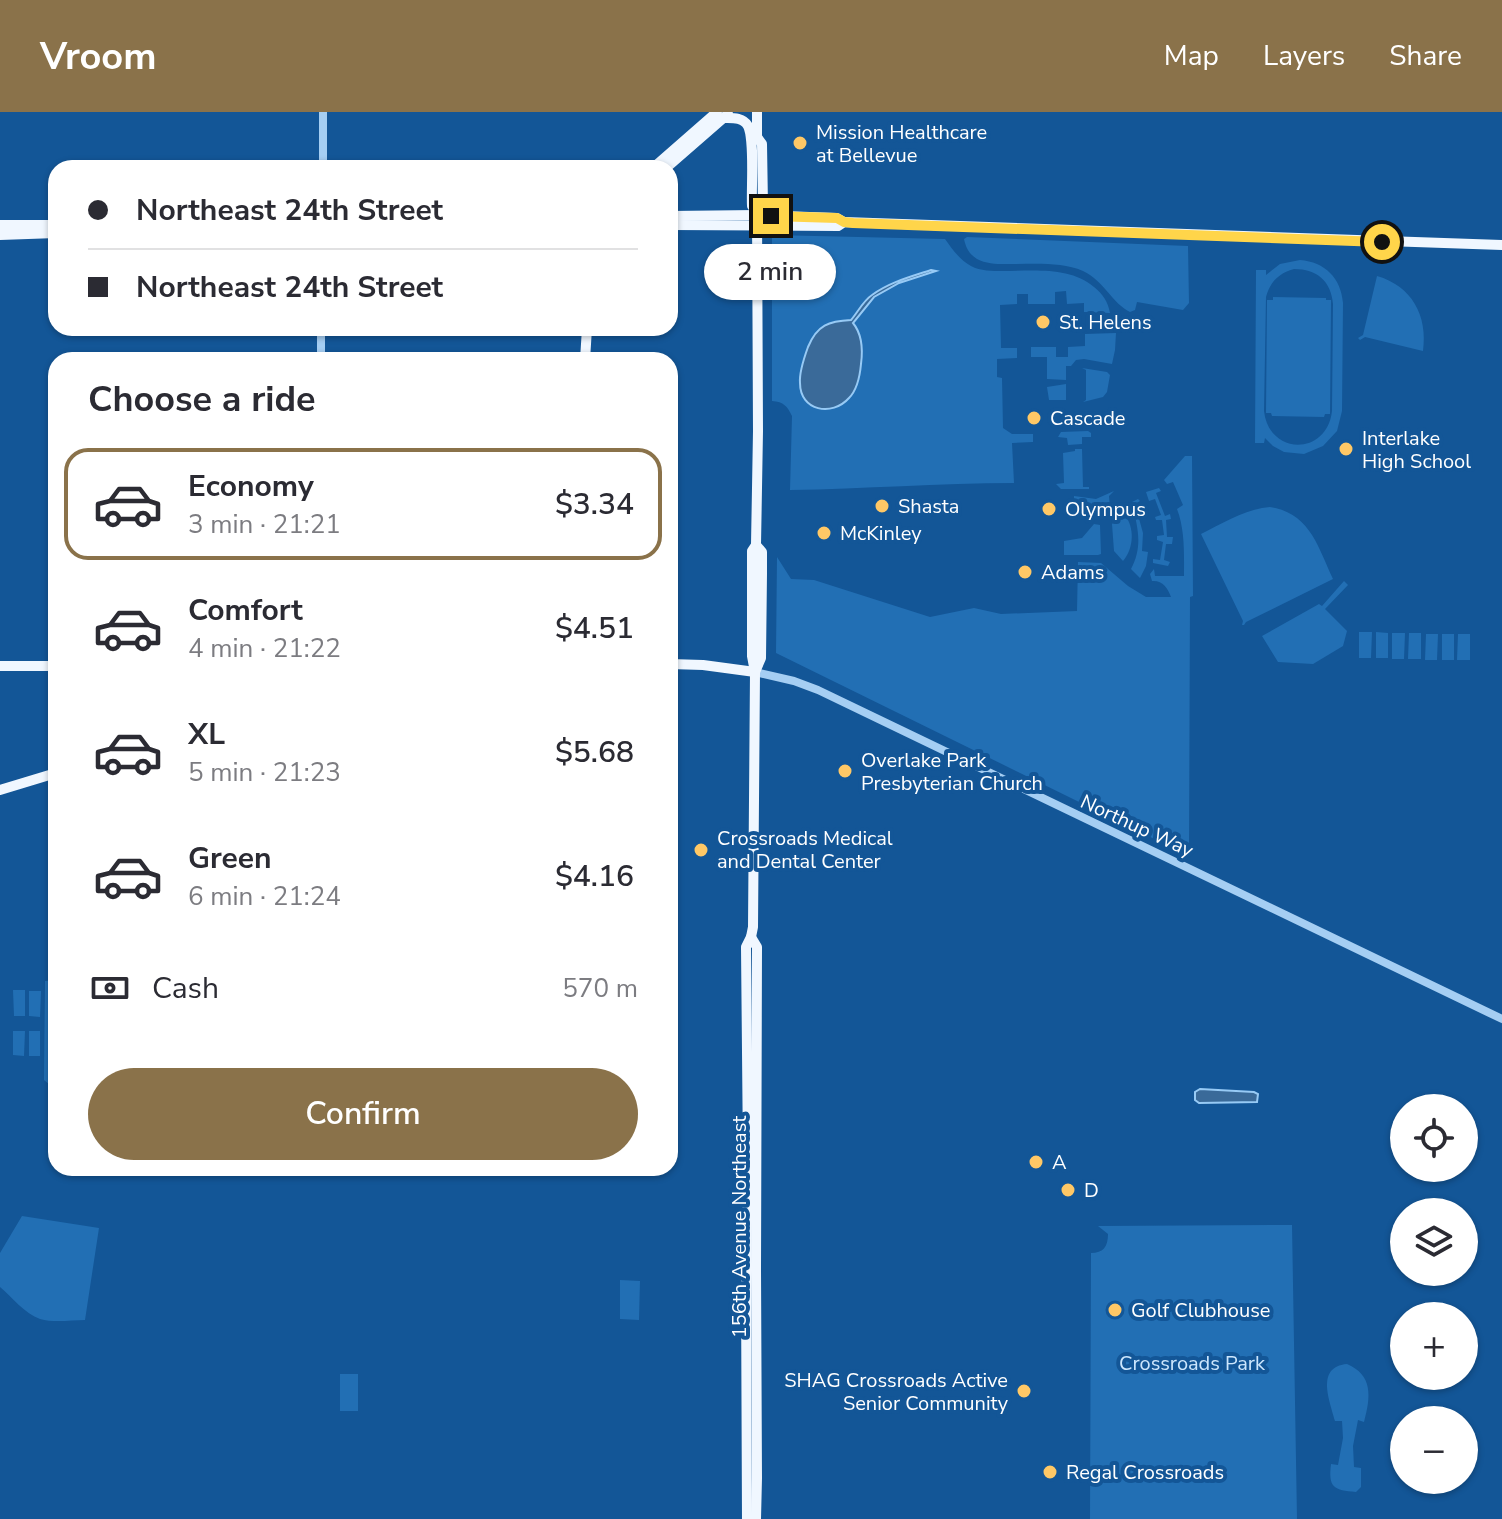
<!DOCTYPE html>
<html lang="en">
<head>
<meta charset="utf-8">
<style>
	:root { --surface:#fff; --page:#f7f7f7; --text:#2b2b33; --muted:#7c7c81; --line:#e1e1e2; --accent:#8a724a }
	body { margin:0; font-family:"Nunito Sans",sans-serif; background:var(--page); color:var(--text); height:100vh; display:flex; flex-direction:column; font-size:30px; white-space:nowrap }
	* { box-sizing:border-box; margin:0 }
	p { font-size:26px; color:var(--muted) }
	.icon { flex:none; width:44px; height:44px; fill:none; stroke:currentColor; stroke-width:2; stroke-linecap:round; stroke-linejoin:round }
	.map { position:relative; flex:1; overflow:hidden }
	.sheet { position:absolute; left:48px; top:240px; width:630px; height:824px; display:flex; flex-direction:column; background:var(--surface); border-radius:24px; box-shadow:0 2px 6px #0004 }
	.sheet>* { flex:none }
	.top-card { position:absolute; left:48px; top:48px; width:630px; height:176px; border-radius:24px; box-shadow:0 2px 6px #0004; display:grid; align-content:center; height:176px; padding:0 40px; background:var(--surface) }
	.buttons { position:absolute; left:1390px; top:982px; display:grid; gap:16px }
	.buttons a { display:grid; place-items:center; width:88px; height:88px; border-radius:50%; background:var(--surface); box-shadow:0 2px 6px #0004; font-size:40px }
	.end { position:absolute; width:36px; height:36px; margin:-18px; border:10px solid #ffd54a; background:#111; box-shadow:0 0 0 4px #111 }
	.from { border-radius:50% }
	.bubble { position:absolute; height:56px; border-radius:28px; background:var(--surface); box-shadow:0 2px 6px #0004; font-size:26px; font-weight:600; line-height:56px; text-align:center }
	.top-card b { display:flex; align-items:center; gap:28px; height:76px; font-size:30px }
	.top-card b+b { border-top:2px solid var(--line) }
	.top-card i { width:20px; height:20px; background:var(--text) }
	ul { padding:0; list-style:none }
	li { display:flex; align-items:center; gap:24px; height:112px; margin:0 16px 12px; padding:0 24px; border:4px solid transparent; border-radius:24px }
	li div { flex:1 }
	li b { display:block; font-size:30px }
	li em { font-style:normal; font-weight:600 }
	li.selected { border-color:var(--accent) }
	li>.icon { width:72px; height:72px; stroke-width:1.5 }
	h2 { padding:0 40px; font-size:36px; line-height:96px }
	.pay { display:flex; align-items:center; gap:20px; height:88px; padding:0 40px; font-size:30px }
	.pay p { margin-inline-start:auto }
	.primary-button { display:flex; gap:16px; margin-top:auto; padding:16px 40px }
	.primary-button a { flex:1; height:92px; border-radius:48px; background:var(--accent); color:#fff; font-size:32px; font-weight:600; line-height:92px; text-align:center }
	header { display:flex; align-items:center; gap:48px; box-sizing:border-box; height:112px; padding:0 40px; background:var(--accent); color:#fff }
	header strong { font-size:38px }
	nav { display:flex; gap:44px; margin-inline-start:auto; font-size:28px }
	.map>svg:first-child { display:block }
	.green { fill:#226fb4; fill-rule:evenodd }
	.water { fill:#3a6a99; stroke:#97caf5; stroke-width:2 }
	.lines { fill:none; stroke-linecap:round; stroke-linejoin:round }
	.minor { stroke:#a5cef3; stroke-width:8 }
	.major { stroke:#f0f7ff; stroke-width:10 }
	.route { stroke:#ffd54a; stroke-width:10 }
	.poi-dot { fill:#ffc866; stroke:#135697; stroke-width:3 }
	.labels { text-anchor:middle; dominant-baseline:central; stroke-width:8; stroke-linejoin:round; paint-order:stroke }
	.poi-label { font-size:20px; fill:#fff; stroke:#135697; text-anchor:start }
	.street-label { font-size:20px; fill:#fff; stroke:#135697 }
	.park-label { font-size:20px; fill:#cce6fd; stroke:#135697 }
</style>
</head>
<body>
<header>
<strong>Vroom</strong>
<nav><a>Map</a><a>Layers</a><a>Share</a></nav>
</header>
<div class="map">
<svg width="1502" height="1407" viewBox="0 0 1502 1407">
	<rect width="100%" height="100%" fill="#135697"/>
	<g class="green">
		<path d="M772,123L945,127C952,137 960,148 971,154C980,159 993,159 1002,159C1032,159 1070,154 1094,175C1103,182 1108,190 1110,201L1084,200V191L1067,192L1066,179L1055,180V192H1028V182H1017V192L1000,193L1001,236H1017V246L997,247V265L1002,266L1003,316L1012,322H1033V330L1012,331L1014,371C939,371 864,377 790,378L792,304C787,294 784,290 772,289Z"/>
		<path d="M967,125L1188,134L1189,191L1183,198L1137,190L1135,198L1130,200C1113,192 1104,169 1083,159C1062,150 1037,152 1014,152C1003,152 988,153 977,147C969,142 966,136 964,127Z"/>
		<path d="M1300,148C1325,150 1341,166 1343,191L1342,299L1337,319L1323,334L1304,342L1284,340L1273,334L1265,326L1264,331H1255L1256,158H1266V163L1280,152ZM1294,157C1317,157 1331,169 1333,192L1332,299C1327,344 1269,344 1264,299L1266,185C1270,170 1279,161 1294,157Z"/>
		<path d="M1377,164C1412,174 1428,204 1423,239L1365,225L1360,228L1358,226L1363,223Z"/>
		<polygon points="1273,185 1326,186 1326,188 1331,188 1330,302 1325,302 1324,305 1272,304 1271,301 1266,301 1267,188 1273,188"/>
		<polygon points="1116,221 1115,238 1112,252 1084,247 1076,248 1071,254 1066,254 1066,268 1047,267 1047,245 1031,245 1031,235 1056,235 1056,245 1068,245 1068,235 1085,234 1085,222"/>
		<polygon points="1082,256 1107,260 1110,263 1107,280 1103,285 1083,290 1086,288 1086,258"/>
		<polygon points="1066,272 1066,288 1049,288 1047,275"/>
		<polygon points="1088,319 1091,321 1091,325 1082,325 1082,332 1068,333 1067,326 1058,325 1061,320"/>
		<polygon points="1075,337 1082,337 1083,375 1089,375 1089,377 1061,377 1056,372 1064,371 1063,341 1075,339"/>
		<path d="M1185,344H1192L1193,484L1190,485L1189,744L776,541L777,445L791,467L814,468L930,505L974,496L1001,502L1077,499L1078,450L1101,451L1128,474L1146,485H1171C1168,476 1162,468 1152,469L1150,462L1154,457L1155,464H1184C1184,441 1185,418 1177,397L1183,393L1173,370L1167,372L1164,368Z"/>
		<polygon points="1159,376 1161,379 1156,381 1165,404 1170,402 1171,407 1166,408 1167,425 1173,425 1172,432 1166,432 1164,448 1170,450 1168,454 1153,451 1153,447 1160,448 1163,430 1157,428 1157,424 1164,423 1162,408 1156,408 1155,405 1161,403 1155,387 1149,389 1146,380"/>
		<polygon points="1114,379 1109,384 1110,396 1102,405 1074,393 1074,384 1096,387"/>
		<path d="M1138,387L1140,389L1135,392L1143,421L1142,439L1148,440L1146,454L1140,466L1131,457C1143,434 1138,416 1132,392V390Z"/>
		<path d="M1270,395C1310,401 1318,435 1333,467L1246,510L1244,513H1242L1243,509L1201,422C1223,411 1246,397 1270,395Z"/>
		<path d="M1124,402C1135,415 1134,436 1123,449L1114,439L1112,412L1120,403Z"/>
		<polygon points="1094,412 1100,413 1101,442 1098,443 1064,443 1064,429 1082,426"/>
		<polygon points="1344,469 1348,473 1325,497 1347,519 1343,534 1313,552 1278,550 1262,524 1319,492 1322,494"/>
		<polygon points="1359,520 1372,520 1371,546 1359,546"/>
		<polygon points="1376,520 1388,521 1388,546 1376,546"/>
		<polygon points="1392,521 1405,521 1404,547 1392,547"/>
		<polygon points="1409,521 1421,521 1421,547 1408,547"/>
		<polygon points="1426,522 1438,522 1437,548 1425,548"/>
		<rect x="1442" y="522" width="12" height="26"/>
		<polygon points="1458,522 1470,522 1470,548 1457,548"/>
		<polygon points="56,868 56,973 50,973 44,968 45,869"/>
		<polygon points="13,878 25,878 25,904 14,904"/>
		<polygon points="29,879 41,879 40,905 29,904"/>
		<polygon points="13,919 25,919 24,944 13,943"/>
		<rect x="29" y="919" width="11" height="25"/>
		<path d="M22,1104L99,1116L85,1208C71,1208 54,1211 40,1207C25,1202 12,1185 0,1175V1141Z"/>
		<path d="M1292,1113L1297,1407H1090L1091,1141C1103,1141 1108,1135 1108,1122L1098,1114Z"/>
		<polygon points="620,1168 640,1169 639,1208 620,1207"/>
		<path d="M1347,1252C1373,1263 1371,1285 1364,1310L1358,1308L1353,1334L1354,1355L1361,1356V1375L1356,1380C1334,1378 1328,1376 1331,1352L1338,1353L1343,1326L1342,1309H1335C1330,1289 1315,1255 1347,1252Z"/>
		<rect x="340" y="1262" width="18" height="37"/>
	</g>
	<g class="water">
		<path d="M931,158L936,159L899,171L874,185L853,211C862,222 863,237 861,252C860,263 857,278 849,286C832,305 800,299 800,271C799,260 804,246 808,235C817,213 829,209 851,208C858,200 863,189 872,183C890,170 910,165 931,158Z"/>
		<polygon points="1200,977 1254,980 1258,982 1257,990 1199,991 1195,988 1195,980"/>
	</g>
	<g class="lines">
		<g class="minor">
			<polyline points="323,56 323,0"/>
			<polyline points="321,216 321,248"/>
			<polyline points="755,560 794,569 818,578 1502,907"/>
		</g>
		<g class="major">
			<path d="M724,6C732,6 743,5 748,14C755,28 751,76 752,94L757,99"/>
			<polyline points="653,56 717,0"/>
			<polyline points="666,56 728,2"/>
			<polyline points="670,104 757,103 837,106 844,110"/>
			<polyline points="0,113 56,113"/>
			<polyline points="670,113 838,114 844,110 1502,133"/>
			<polyline points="0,123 56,121"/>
			<polyline points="585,248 587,216"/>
			<polyline points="670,552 703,553 755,560"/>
			<polyline points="0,554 56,554"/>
			<polyline points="755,560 761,546 762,461 762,440 756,433"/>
			<polyline points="0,678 56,661"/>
			<polyline points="751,825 757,835 756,1158 757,1366 756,1407"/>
			<polyline points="747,1407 746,1172 748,1045 746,835 751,825 753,815 755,560 752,544 752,439 756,433 758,319 757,99 763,94 762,32 757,25 757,0"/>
		</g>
	</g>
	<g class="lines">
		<polyline class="route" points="771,104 837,106 844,110 853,111 1382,130"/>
	</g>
	<g class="poi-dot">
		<circle cx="800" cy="31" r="8"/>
		<circle cx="1043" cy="210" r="8"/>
		<circle cx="1034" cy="306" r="8"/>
		<circle cx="1346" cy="337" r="8"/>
		<circle cx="882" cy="394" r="8"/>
		<circle cx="1049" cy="397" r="8"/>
		<circle cx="824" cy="421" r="8"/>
		<circle cx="1025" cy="460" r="8"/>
		<circle cx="845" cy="659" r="8"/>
		<circle cx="701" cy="738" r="8"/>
		<circle cx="1036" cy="1050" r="8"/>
		<circle cx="1068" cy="1078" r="8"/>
		<circle cx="1115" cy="1198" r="8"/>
		<circle cx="1024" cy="1279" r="8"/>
		<circle cx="1050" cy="1360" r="8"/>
	</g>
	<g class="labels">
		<g class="poi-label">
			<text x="816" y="20">Mission Healthcare<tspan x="816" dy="23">at Bellevue</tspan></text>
			<text x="1059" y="210">St. Helens</text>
			<text x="1050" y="306">Cascade</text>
			<text x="1362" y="326">Interlake<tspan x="1362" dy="23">High School</tspan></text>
			<text x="898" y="394">Shasta</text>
			<text x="1065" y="397">Olympus</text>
			<text x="840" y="421">McKinley</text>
			<text x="1041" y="460">Adams</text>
			<text x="861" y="648">Overlake Park<tspan x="861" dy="23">Presbyterian Church</tspan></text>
			<text x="717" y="726">Crossroads Medical<tspan x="717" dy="23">and Dental Center</tspan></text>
			<text x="1052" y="1050">A</text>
			<text x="1084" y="1078">D</text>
			<text x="1131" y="1198">Golf Clubhouse</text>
			<text x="1008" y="1268" text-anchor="end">SHAG Crossroads Active<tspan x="1008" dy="23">Senior Community</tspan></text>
			<text x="1066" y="1360">Regal Crossroads</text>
		</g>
		<g class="street-label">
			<text transform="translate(1137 714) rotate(25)">Northup Way</text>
			<text transform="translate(739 1115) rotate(-90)">156th Avenue Northeast</text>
		</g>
		<g class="park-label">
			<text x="1192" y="1251">Crossroads Park</text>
		</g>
	</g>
</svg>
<div class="buttons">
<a><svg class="icon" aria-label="locate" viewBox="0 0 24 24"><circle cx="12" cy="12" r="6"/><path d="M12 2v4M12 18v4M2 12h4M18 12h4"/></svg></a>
<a><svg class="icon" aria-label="layers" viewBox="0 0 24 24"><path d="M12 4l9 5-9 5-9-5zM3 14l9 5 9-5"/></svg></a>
<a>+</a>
<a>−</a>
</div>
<i class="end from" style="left:1382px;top:130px"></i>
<i class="end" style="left:771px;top:104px"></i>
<div class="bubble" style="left:704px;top:132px;width:132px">2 min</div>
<div class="top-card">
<b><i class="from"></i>Northeast 24th Street</b>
<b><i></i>Northeast 24th Street</b>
</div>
<section class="sheet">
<h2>Choose a ride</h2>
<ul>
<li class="selected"><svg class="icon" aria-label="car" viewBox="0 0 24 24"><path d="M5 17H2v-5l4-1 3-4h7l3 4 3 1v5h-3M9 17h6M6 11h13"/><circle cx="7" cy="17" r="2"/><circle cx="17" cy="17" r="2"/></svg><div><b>Economy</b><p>3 min · 21:21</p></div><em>$3.34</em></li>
<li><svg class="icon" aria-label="car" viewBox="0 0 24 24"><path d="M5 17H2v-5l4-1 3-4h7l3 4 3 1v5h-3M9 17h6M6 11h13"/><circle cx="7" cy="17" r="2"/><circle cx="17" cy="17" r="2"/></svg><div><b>Comfort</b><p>4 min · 21:22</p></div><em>$4.51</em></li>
<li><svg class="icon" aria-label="car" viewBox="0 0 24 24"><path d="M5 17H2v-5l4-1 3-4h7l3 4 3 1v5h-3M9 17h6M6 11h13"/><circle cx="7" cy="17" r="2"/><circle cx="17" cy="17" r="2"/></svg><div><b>XL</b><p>5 min · 21:23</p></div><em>$5.68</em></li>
<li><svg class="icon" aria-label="car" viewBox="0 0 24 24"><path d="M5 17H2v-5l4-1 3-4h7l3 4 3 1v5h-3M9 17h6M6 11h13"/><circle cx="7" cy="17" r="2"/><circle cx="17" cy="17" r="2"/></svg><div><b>Green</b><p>6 min · 21:24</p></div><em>$4.16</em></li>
</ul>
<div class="pay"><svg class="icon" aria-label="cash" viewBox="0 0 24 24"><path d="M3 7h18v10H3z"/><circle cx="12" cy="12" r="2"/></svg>Cash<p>570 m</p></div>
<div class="primary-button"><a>Confirm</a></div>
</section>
</div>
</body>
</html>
